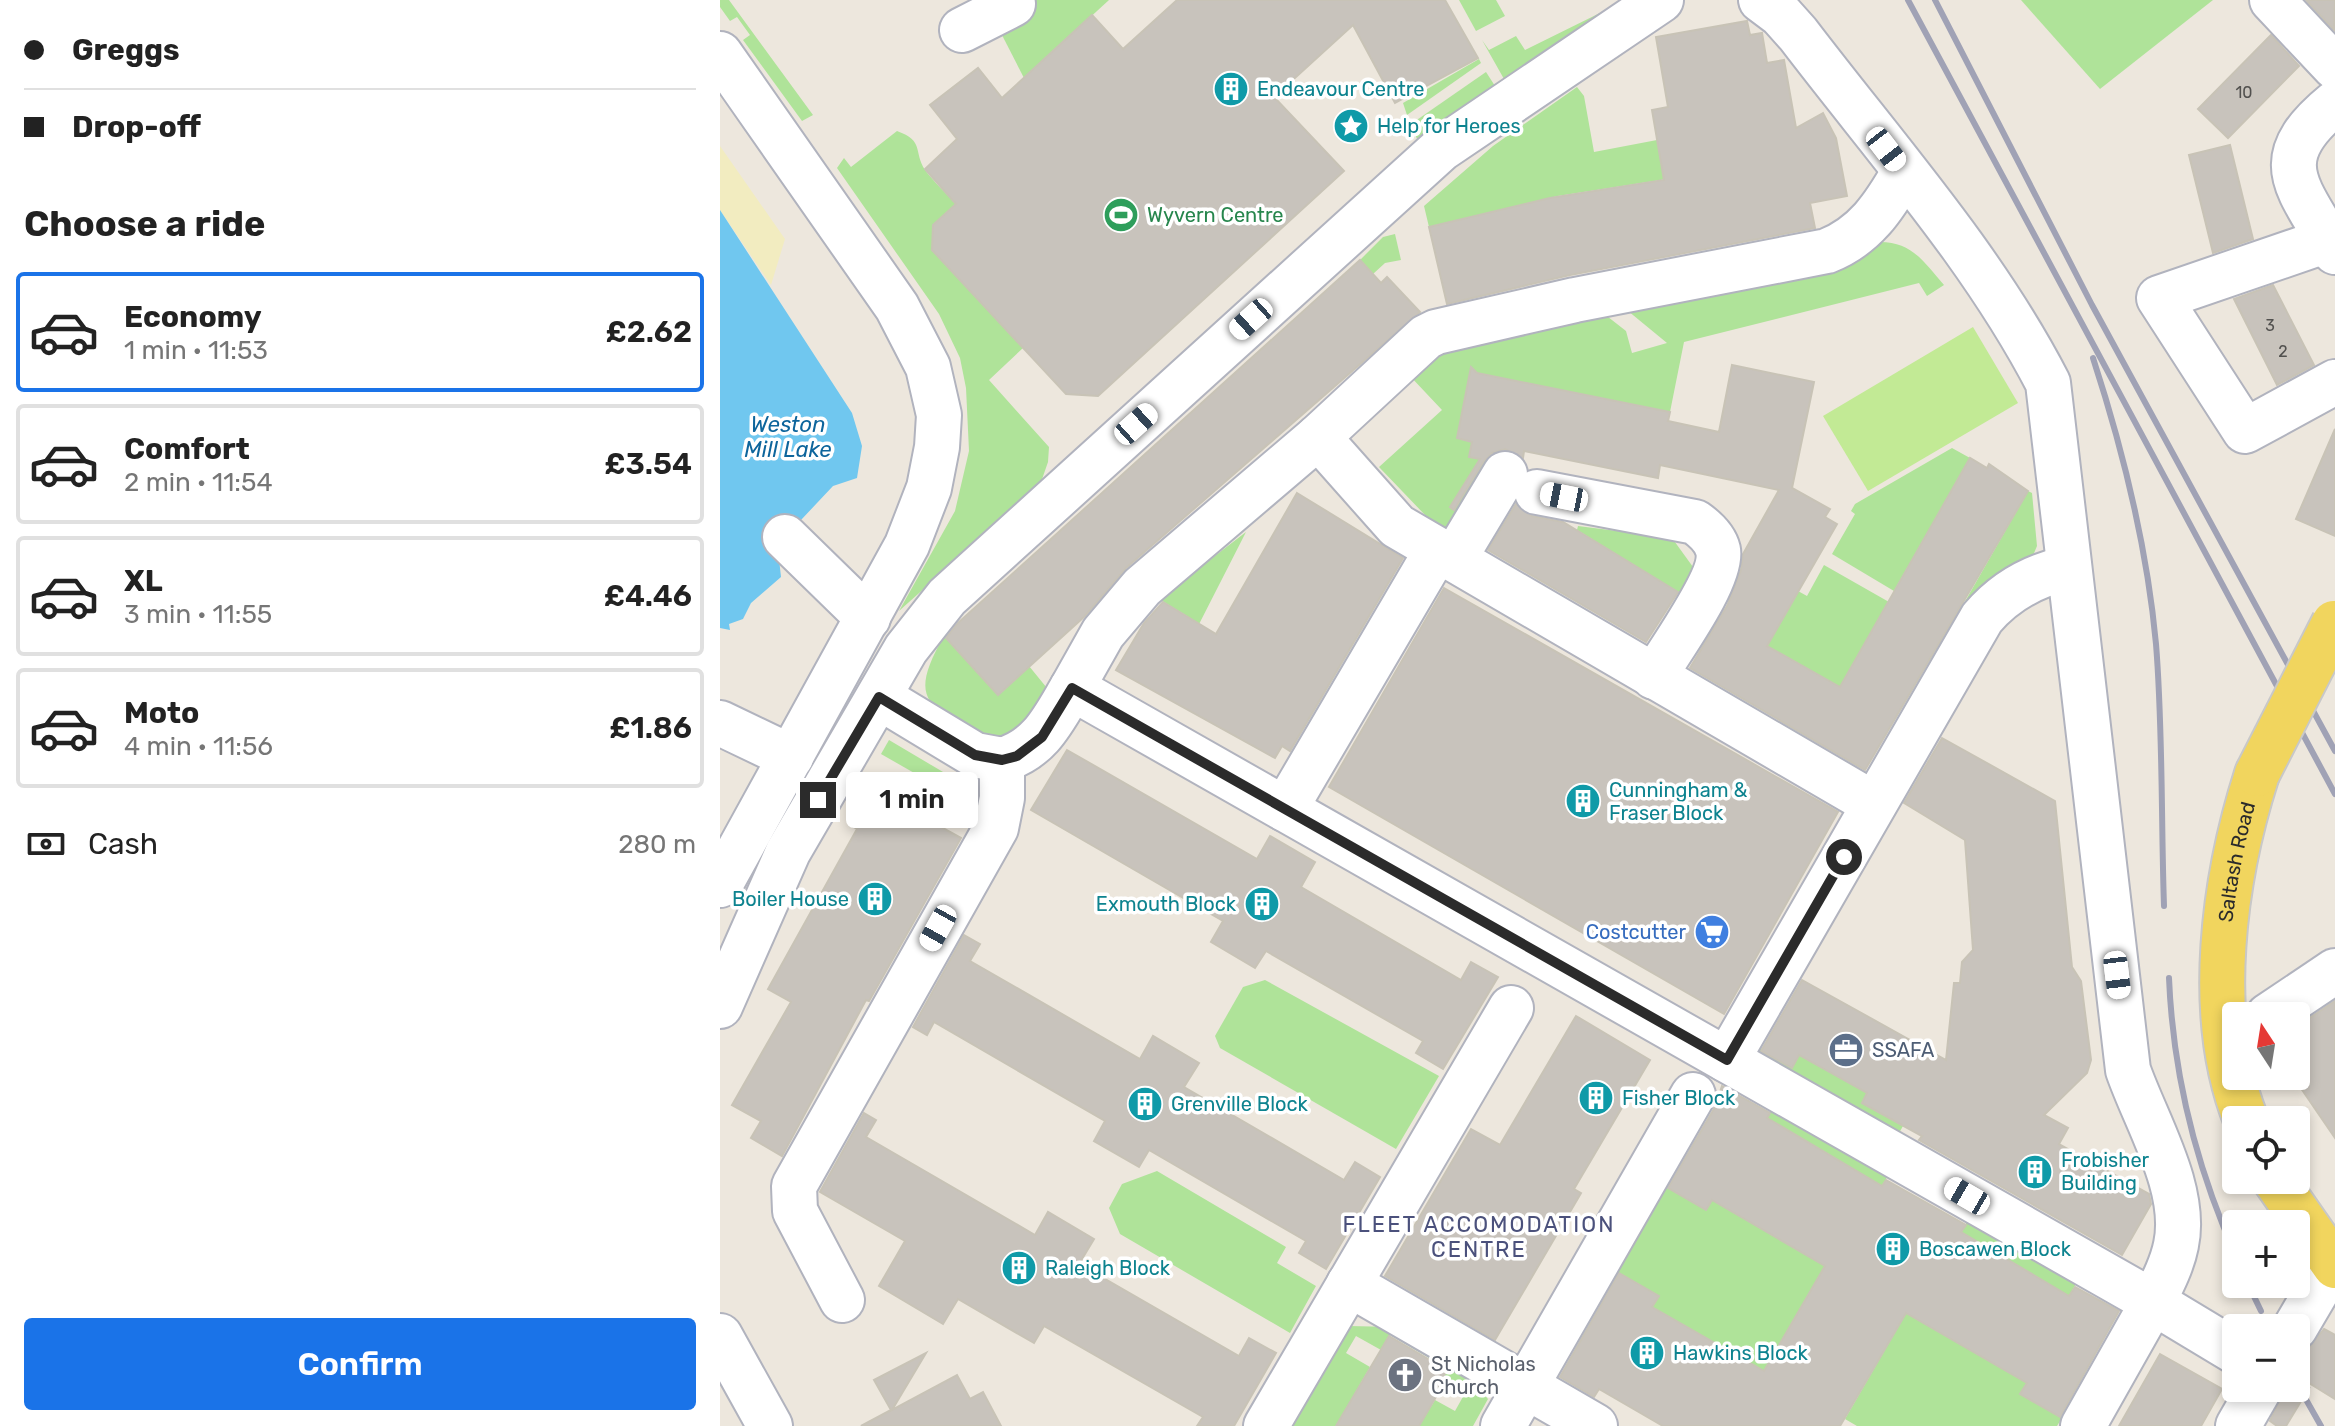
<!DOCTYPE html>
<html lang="en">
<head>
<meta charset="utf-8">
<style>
	:root { --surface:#fff; --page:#f6f6f6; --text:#222; --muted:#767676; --line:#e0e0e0; --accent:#1a73e8 }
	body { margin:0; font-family:Rubik,sans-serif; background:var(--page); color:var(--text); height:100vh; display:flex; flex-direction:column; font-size:30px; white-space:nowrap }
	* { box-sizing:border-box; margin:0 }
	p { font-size:26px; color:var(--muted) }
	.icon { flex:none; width:44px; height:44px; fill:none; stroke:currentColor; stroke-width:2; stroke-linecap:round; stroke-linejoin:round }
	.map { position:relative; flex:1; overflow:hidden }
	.drawer { display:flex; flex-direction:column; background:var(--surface); width:720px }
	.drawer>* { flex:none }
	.banner { display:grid; align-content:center; height:176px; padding:0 24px; background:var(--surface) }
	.needle { width:52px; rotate:348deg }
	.fabs { position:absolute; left:1502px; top:1002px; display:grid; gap:16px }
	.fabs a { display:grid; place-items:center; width:88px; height:88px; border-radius:8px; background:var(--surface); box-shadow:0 4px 12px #0003; font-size:40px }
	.end { position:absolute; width:36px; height:36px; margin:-18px; border:10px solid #2b2b2b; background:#fff; box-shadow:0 0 0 4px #fff }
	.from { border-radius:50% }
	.bubble { position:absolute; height:56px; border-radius:8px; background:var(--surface); box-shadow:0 4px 12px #0003; font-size:26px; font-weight:600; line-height:56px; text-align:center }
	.car { position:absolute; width:24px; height:48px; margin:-24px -12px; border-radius:10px; box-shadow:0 0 6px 2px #0007; background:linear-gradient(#fff 24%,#345 0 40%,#fff 0 76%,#345 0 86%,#fff 0) }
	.banner b { display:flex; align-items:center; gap:28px; height:76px; font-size:30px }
	.banner b+b { border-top:2px solid var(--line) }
	.banner i { width:20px; height:20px; background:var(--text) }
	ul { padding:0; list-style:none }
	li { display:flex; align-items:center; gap:24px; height:120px; margin:0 16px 12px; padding:0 8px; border:4px solid var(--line); border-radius:8px }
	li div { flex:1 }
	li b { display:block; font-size:30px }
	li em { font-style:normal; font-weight:600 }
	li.current { border-color:var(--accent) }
	li>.icon { width:72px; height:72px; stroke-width:1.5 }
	h2 { padding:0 24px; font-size:36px; line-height:96px }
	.pay { display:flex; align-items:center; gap:20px; height:88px; padding:0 24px; font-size:30px }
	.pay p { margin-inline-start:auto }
	.cta { display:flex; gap:16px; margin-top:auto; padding:16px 24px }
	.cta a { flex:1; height:92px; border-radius:8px; background:var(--accent); color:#fff; font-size:32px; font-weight:600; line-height:92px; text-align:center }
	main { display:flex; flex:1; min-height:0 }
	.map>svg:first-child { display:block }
	.green { fill:#afe399 }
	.sand { fill:#f2ecc0 }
	.pitch { fill:#c2ea95 }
	.water { fill:#70c7ef }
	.building { fill:#c8c3bc; stroke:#c8c3b6; stroke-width:2 }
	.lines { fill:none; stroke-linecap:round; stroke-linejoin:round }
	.minor-casing { stroke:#b1b3be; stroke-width:48 }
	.major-casing { stroke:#c8c8c8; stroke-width:48 }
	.minor { stroke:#fff; stroke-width:44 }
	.major { stroke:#f1d55e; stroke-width:44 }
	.rail { stroke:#a0a2b5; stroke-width:6 }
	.major-bridge-casing { stroke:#c8c8c8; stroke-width:48; stroke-linecap:butt }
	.major-bridge { stroke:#f1d55e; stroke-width:44 }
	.route { stroke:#2b2b2b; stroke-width:10 }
	.labels { text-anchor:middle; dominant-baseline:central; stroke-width:7; stroke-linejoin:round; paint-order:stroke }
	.number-label { font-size:16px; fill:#52514f }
	.culture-label { font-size:20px; fill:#0d838f; stroke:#fff; text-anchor:start }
	.leisure-label { font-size:20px; fill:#27864d; stroke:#fff; text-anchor:start }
	.street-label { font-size:20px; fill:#2b2b2b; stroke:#fff }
	.shop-label { font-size:20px; fill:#366cbe; stroke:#fff; text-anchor:end }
	.service-label { font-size:20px; fill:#4e5e75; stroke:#fff; text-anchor:start }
	.worship-label { font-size:20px; fill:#5b616d; stroke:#fff; text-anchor:start }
	.water-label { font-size:22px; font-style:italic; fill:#0d659c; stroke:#fff }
	.neighbourhood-label { font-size:22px; letter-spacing:2px; fill:#4b517c; stroke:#fff }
</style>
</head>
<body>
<main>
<section class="drawer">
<div class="banner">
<b><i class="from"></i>Greggs</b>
<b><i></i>Drop-off</b>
</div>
<h2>Choose a ride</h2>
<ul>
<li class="current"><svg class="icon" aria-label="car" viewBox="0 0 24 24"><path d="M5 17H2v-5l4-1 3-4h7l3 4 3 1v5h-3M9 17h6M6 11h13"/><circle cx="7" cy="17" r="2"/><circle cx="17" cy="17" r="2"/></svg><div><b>Economy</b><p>1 min · 11:53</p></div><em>£2.62</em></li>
<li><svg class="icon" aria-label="car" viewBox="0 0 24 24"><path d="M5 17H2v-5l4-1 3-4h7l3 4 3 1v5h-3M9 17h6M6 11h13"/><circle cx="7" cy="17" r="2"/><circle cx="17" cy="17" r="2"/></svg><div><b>Comfort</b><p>2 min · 11:54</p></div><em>£3.54</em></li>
<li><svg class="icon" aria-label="car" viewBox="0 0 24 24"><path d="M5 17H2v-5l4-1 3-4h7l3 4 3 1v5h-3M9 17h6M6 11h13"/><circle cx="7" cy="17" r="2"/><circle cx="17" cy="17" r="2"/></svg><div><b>XL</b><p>3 min · 11:55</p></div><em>£4.46</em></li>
<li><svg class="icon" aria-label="car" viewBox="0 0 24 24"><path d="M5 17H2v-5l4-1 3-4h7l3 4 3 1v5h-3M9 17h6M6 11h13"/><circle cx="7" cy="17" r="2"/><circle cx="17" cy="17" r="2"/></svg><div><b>Moto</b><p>4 min · 11:56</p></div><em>£1.86</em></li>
</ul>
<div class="pay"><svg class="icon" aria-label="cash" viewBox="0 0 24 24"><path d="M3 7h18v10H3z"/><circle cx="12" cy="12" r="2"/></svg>Cash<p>280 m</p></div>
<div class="cta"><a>Confirm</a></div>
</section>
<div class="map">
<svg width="1615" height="1426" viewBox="0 0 1615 1426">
	<rect width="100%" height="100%" fill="#ede7dd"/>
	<g class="green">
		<polygon points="0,0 9,0 93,115 82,121 23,40 30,35 17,17 10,21 0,7"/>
		<polygon points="264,0 389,0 304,78"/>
		<polygon points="739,0 776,0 785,16 756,31"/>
		<polygon points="1301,0 1493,0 1380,89"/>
		<polygon points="886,10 784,79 762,40 769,50 796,36 805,50"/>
		<polygon points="759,59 761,63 687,115 683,103"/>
		<polygon points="766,72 775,86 697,139 691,124"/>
		<polygon points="857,87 864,96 874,152 937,140 939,149 957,147 973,175 838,196 709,227 704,206 773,146"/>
		<path d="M177,131C205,141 193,152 205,170C214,182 226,193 236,204L213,225L212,250L303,348L269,380L329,447L328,462L320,485L179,611L235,511L249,451L246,388L240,358L219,314L117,168L124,158L131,167Z"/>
		<polygon points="675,234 681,260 665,263 653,274 640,260 663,237"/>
		<path d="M1160,242C1192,242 1204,262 1224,285L1207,296L1199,283L964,342L950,412L750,372L737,438L752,442L749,457L780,463L736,535L705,515L659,467L722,410L689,375L726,351L883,313L906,331L912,353L947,343L902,306Z"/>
		<polygon points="1232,448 1250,458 1174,591 1112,554 1135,514 1131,511 1135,504"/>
		<polygon points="1308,491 1312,493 1317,546 1312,558 1239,612"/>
		<polygon points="858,526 952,538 973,567 964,596 857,530"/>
		<polygon points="526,532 475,632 470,618 439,599"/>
		<polygon points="1104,565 1169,602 1120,687 1047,646 1078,591 1087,596"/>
		<path d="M224,636L278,694L309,666L331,693L309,732L273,740C214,707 183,707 224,636Z"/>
		<polygon points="169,740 245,785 252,806 161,754"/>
		<polygon points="545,980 719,1076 676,1149 500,1048 495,1036 523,987"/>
		<polygon points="1035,1045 1073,1066 1079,1055 1147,1093 1142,1103 1183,1126 1175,1140 1031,1060"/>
		<polygon points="1052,1109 1173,1167 1162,1186 1047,1118"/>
		<polygon points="437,1171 566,1247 557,1263 596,1286 570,1333 400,1234 389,1208 402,1184"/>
		<polygon points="943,1185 986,1210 992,1200 1105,1266 1044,1371 932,1307 938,1296 892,1269"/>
		<polygon points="1252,1213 1361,1275 1349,1296 1241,1232"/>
		<polygon points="1186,1313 1307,1383 1301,1394 1342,1418 1337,1426 1137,1426 1125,1419"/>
		<polygon points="629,1326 674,1327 734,1362 768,1399 753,1426 699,1426 715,1400 735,1411 744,1395 721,1381 728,1369 670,1335 661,1350 636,1336 626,1353 650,1367 616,1426 569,1426"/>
	</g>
	<polygon class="sand" points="0,146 65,239 51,285 0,210"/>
	<polygon class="pitch" points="1253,327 1298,403 1148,491 1103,416"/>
	<polygon class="water" points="0,210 132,413 142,446 137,478 113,486 65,537 59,559 61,577 31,603 23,619 9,624 10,630 0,628"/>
	<g class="building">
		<polygon points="457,0 725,0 758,58 675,103 633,25 554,97 624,171 378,396 346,394 212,250 213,225 236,204 205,169 237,139 210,105 258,68 282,98 372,15 403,49"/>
		<polygon points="1586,0 1615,0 1614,30"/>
		<polygon points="1027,21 1030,35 1042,33 1047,63 1064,60 1076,128 1103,113 1116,138 1127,196 1090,203 1095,228 850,275 727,304 709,227 830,198 944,180 932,110 948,107 936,37"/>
		<polygon points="1551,35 1579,66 1508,138 1478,109"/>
		<polygon points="1510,145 1533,239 1493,253 1469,155"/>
		<polygon points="640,260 661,283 667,277 700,312 406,568 365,616 278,695 226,638 238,623"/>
		<polygon points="1553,285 1594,365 1557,385 1514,299"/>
		<polygon points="1012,365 1094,382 1072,488 1110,509 1105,517 1117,524 1047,646 1120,687 1250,458 1267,468 1269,464 1308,491 1145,770 970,668 1007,606 1021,570 1023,554 1059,490 940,465 938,478 804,451 803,458 785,449 772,453 764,461 734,510 730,507 760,459 749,457 752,442 737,438 751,367 757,373 950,412 948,421 999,432"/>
		<polygon points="1615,429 1615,536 1576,519"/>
		<polygon points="577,493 683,558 570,751 562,746 555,758 396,670 424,623 443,602 496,634"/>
		<polygon points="796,504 812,516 843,522 958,592 926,642 768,550"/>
		<polygon points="724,588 1118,812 1004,1014 609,787"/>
		<polygon points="1222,738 1335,801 1352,967 1361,981 1371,1060 1367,1073 1324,1115 1348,1128 1339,1144 1429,1194 1431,1204 1402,1255 1199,1140 1202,1136 1142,1103 1147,1093 1079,1055 1072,1068 1041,1051 1082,980 1226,1060 1234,983 1240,983 1242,962 1253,950 1245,840 1184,803"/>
		<polygon points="347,750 537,859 550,836 595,862 581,887 741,980 751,962 778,977 723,1069 696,1053 703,1041 546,951 535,968 491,942 503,921 311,810"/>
		<polygon points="147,795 190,819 194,812 241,838 149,1001 146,1000 62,1156 31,1138 41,1121 12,1105 71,1002 48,989 137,829 130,825"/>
		<polygon points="244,935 260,944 250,961 420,1059 433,1036 479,1063 464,1087 624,1180 635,1162 660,1177 606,1269 579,1253 586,1241 429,1150 419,1167 374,1141 385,1121 214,1022 207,1035 193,1027"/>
		<polygon points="1615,1001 1615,1138 1576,1081 1576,1027"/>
		<polygon points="856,1016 930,1060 854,1189 861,1193 775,1340 665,1276 751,1129 780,1145"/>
		<polygon points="1002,1086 1050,1113 1047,1118 1162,1186 1166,1180 1246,1225 1241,1232 1349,1296 1355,1287 1399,1311 1340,1417 1300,1394 1307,1383 1186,1313 1120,1426 943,1426 879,1389 874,1397 840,1377 899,1273 939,1296 932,1307 1044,1371 1105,1266 992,1200 986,1210 948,1188 995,1107"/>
		<polygon points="144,1113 156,1120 146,1137 315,1235 328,1212 374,1239 359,1264 519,1356 529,1338 556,1353 514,1426 477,1426 483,1417 324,1326 314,1343 238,1299 223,1324 159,1286 185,1241 100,1192"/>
		<polygon points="1604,1329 1615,1335 1615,1399 1576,1375 1576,1356 1588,1349"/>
		<polygon points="669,1336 727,1370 721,1381 724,1383 699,1426 616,1426"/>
		<polygon points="206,1353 172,1410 237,1375 250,1399 263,1392 281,1426 141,1426 171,1410 154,1380"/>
		<polygon points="1440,1354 1502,1389 1481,1426 1399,1426"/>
		<polygon points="1565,1388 1589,1388 1566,1426 1557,1426 1550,1421"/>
	</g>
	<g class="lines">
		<defs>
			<g id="minor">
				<polyline points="1552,0 1615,67"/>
				<polyline points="242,30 293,4"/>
				<polyline points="0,54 177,307 208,367 219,415 217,447 209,488 187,545 0,885"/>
				<path d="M1615,103C1544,161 1579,187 1615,252"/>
				<polyline points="1608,240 1439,298 1525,431 1615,382"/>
				<polyline points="598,437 677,526 1154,804"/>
				<path d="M817,492L975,522C985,529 995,538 998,550C1004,577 949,651 934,677"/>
				<polyline points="65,537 148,618"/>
				<polyline points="734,559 785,474"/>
				<path d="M352,688L383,633L422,587L598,437L706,337L716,332L855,300L1107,251C1145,236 1164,207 1184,172"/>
				<polyline points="0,723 71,757"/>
				<path d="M282,760C320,749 333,720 352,688L1433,1302C1442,1284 1452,1265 1456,1245C1468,1189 1426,1122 1408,1070L1328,383C1263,257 1164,147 1078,34L1061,15L1041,0"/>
				<polyline points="565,809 717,550"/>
				<polyline points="0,1006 68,852 186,649 227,597 721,149 941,0"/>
				<polyline points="1548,1016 1615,971"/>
				<path d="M1007,1060L1262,618C1285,591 1314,575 1349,568"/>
				<polyline points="629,1284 875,1426"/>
				<polyline points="122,1300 75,1211 74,1186 276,828 282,798 282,760 255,755 159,697"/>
				<polyline points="1575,1328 1613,1263"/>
				<polyline points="0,1336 50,1426"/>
				<polyline points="546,1426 791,1008"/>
				<polyline points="783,1426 973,1095"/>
				<polyline points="1363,1426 1433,1302 1516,1352"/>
				<polyline points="1518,1426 1540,1388"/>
			</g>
			<g id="major">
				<path id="s1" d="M1526,1120C1484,1016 1504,877 1537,774"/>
				<polyline points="1555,1180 1615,1266"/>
			</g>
		</defs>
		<use href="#minor" class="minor-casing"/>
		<use href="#major" class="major-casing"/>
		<use href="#minor" class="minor"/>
		<use href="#major" class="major"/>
		<g class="rail">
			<polyline points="1188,0 1615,794"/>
			<polyline points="1215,0 1372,305 1615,751"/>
			<path d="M1373,358C1403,450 1427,546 1436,644C1443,730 1441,819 1444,906"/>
			<path d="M1449,978C1453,1074 1477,1169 1516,1256"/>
			<polyline points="1528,1284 1541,1311"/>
			<polyline points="1584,1396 1601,1426"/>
		</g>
		<defs>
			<polyline id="major-bridge" points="1537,774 1614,623"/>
		</defs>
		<use href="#major-bridge" class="major-bridge-casing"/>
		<use href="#major-bridge" class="major-bridge"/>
	</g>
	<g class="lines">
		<polyline class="route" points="98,800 159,697 255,755 282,760 297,756 322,737 352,688 1007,1060 1124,857"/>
	</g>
	<defs>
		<symbol id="building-disc" viewBox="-11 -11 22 22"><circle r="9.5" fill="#0f9aa8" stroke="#fff"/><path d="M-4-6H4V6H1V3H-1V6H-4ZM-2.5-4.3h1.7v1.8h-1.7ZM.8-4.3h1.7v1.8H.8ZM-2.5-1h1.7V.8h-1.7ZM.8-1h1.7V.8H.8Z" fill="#fff"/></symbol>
		<symbol id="sight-disc" viewBox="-11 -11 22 22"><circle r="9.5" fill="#0f9aa8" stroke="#fff"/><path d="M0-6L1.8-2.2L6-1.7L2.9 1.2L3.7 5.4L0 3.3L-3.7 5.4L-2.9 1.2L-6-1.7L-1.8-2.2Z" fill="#fff"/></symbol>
		<symbol id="stadium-disc" viewBox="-11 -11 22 22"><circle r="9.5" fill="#2e9e5b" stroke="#fff"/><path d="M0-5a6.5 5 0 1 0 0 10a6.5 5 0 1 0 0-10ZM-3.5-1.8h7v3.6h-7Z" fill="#fff"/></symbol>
		<symbol id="supermarket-disc" viewBox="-11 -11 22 22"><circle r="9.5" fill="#3f7fe0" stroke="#fff"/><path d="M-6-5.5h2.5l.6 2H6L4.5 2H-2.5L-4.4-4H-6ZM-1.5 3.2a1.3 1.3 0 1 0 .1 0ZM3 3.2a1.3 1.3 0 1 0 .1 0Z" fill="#fff"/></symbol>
		<symbol id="office-disc" viewBox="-11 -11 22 22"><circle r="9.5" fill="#5c6f8a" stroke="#fff"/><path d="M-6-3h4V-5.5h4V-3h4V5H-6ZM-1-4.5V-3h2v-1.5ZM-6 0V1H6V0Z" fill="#fff"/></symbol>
		<symbol id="church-disc" viewBox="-11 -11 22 22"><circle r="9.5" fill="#6b7280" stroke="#fff"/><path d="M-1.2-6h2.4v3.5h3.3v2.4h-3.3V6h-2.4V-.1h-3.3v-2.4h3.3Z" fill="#fff"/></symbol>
	</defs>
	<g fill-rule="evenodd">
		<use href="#building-disc" x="491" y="69" width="40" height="40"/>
		<use href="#sight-disc" x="611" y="106" width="40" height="40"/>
		<use href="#stadium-disc" x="381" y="195" width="40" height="40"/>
		<use href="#building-disc" x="843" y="781" width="40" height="40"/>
		<use href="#building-disc" x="135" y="879" width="40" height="40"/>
		<use href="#building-disc" x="522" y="884" width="40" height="40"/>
		<use href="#supermarket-disc" x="972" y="912" width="40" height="40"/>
		<use href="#office-disc" x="1106" y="1030" width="40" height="40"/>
		<use href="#building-disc" x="856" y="1078" width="40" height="40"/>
		<use href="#building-disc" x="405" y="1084" width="40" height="40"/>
		<use href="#building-disc" x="1295" y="1152" width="40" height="40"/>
		<use href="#building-disc" x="1153" y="1229" width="40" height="40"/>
		<use href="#building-disc" x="279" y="1248" width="40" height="40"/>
		<use href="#building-disc" x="907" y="1333" width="40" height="40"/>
		<use href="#church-disc" x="665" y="1355" width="40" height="40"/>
	</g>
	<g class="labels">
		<g class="number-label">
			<text x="1524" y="92">10</text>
			<text x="1550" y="325">3</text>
			<text x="1563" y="351">2</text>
		</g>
		<g class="culture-label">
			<text x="537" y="89">Endeavour Centre</text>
			<text x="657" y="126">Help for Heroes</text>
			<text x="889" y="790">Cunningham &amp;<tspan x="889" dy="23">Fraser Block</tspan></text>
			<text x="129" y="899" text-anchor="end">Boiler House</text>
			<text x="516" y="904" text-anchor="end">Exmouth Block</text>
			<text x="902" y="1098">Fisher Block</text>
			<text x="451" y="1104">Grenville Block</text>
			<text x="1341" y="1160">Frobisher<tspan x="1341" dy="23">Building</tspan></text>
			<text x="1199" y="1249">Boscawen Block</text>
			<text x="325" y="1268">Raleigh Block</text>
			<text x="953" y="1353">Hawkins Block</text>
		</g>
		<g class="leisure-label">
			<text x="427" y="215">Wyvern Centre</text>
		</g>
		<g class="street-label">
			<text stroke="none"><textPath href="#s1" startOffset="262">Saltash Road</textPath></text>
		</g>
		<g class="shop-label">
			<text x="966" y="932">Costcutter</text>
		</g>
		<g class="service-label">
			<text x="1152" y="1050">SSAFA</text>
		</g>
		<g class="worship-label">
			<text x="711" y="1364">St Nicholas<tspan x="711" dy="23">Church</tspan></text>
		</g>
		<g class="water-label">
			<text x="68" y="424">Weston<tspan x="68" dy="25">Mill Lake</tspan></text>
		</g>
		<g class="neighbourhood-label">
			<text x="759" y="1224">FLEET ACCOMODATION<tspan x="759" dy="25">CENTRE</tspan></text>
		</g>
	</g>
</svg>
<div class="fabs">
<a><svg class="needle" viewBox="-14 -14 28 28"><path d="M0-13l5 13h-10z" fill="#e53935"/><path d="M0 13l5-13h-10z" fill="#767676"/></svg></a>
<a><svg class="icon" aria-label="locate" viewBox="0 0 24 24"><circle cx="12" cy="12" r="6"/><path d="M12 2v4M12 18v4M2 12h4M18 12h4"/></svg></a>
<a>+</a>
<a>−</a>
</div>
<i class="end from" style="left:1124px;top:857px"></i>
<i class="end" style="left:98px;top:800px"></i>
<div class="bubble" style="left:126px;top:772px;width:132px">1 min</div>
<i class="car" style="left:1166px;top:149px;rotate:142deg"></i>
<i class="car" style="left:531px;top:319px;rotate:228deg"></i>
<i class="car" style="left:416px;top:424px;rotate:48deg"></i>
<i class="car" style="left:844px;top:497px;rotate:281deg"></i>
<i class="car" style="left:218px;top:928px;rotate:209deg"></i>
<i class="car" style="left:1397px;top:975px;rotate:173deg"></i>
<i class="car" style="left:1247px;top:1196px;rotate:300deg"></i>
</div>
</main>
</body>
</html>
